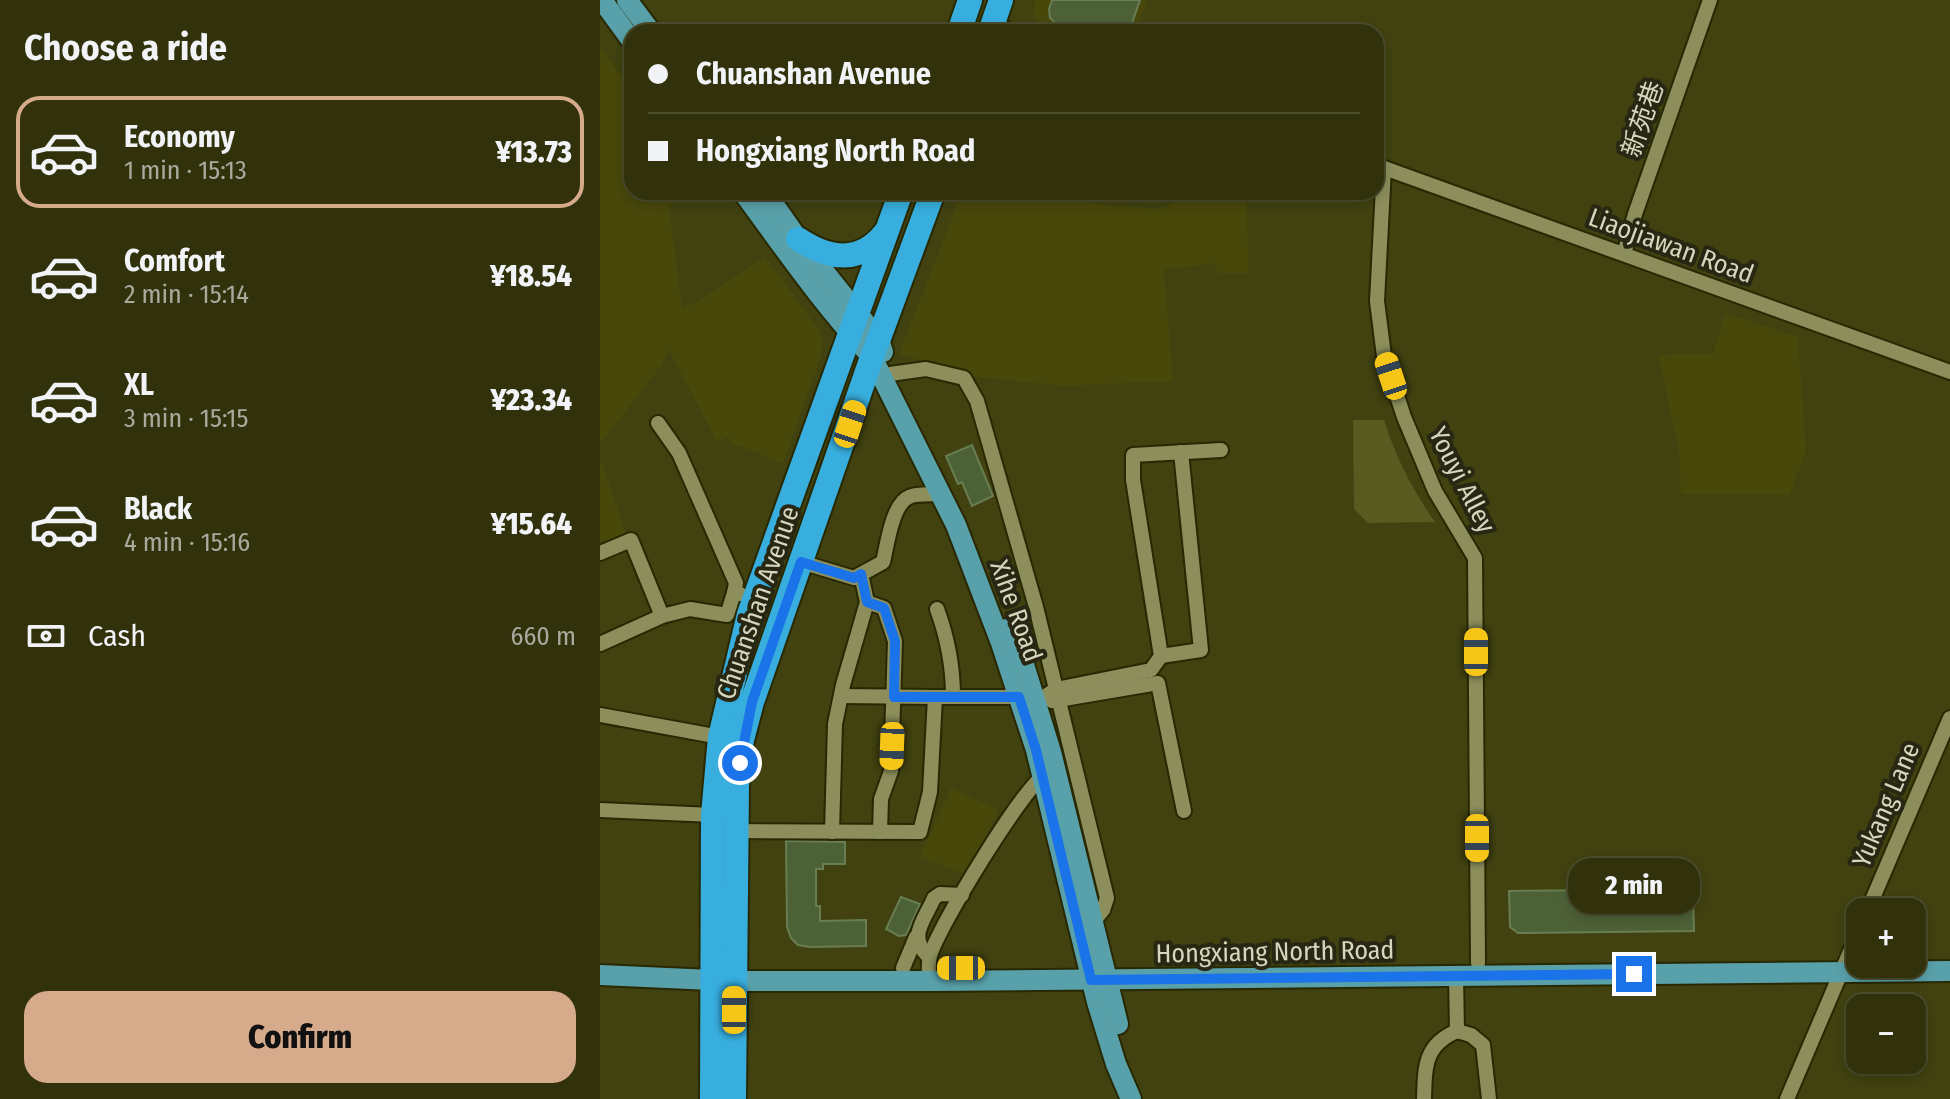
<!DOCTYPE html>
<html lang="en">
<head>
<meta charset="utf-8">
<style>
	:root { --surface:#31320c; --page:#393a15; --text:#f1f3f6; --muted:#a8aa9d; --line:#4c4d2d; --accent:#d6ab8b }
	body { margin:0; font-family:"Fira Sans Condensed","Noto Sans SC",sans-serif; background:var(--page); color:var(--text); height:100vh; display:flex; flex-direction:column; font-size:30px; white-space:nowrap }
	* { box-sizing:border-box; margin:0 }
	p { font-size:26px; color:var(--muted) }
	.icon { flex:none; width:44px; height:44px; fill:none; stroke:currentColor; stroke-width:2; stroke-linecap:round; stroke-linejoin:round }
	.map { position:relative; flex:1; overflow:hidden }
	.side { display:flex; flex-direction:column; background:var(--surface); width:600px }
	.side>* { flex:none }
	.guide { position:absolute; left:24px; top:24px; width:760px; height:176px; border-radius:24px; box-shadow:0 4px 12px #0003,0 0 0 2px var(--line); display:grid; align-content:center; height:176px; padding:0 24px; background:var(--surface) }
	.buttons { position:absolute; left:1246px; top:898px; display:grid; gap:16px }
	.buttons a { display:grid; place-items:center; width:80px; height:80px; border-radius:16px; background:var(--surface); box-shadow:0 4px 12px #0003,0 0 0 2px var(--line); font-size:40px }
	.end { position:absolute; width:36px; height:36px; margin:-18px; border:10px solid #1a73e8; background:#fff; box-shadow:0 0 0 4px #fff }
	.from { border-radius:50% }
	.bubble { position:absolute; height:56px; border-radius:24px; background:var(--surface); box-shadow:0 4px 12px #0003,0 0 0 2px var(--line); font-size:26px; font-weight:800; line-height:56px; text-align:center }
	.car { position:absolute; width:24px; height:48px; margin:-24px -12px; border-radius:10px; box-shadow:0 0 6px 2px #0007; background:linear-gradient(#f5c518 24%,#345 0 40%,#f5c518 0 76%,#345 0 86%,#f5c518 0) }
	.guide b { display:flex; align-items:center; gap:28px; height:76px; font-size:30px }
	.guide b+b { border-top:2px solid var(--line) }
	.guide i { width:20px; height:20px; background:var(--text) }
	ul { padding:0; list-style:none }
	li { display:flex; align-items:center; gap:24px; height:112px; margin:0 16px 12px; padding:0 8px; border:4px solid transparent; border-radius:24px }
	li div { flex:1 }
	li b { display:block; font-size:30px }
	li em { font-style:normal; font-weight:800 }
	li.current { border-color:var(--accent) }
	li>.icon { width:72px; height:72px; stroke-width:1.5 }
	h2 { padding:0 24px; font-size:36px; line-height:96px }
	.pay { display:flex; align-items:center; gap:20px; height:88px; padding:0 24px; font-size:30px }
	.pay p { margin-inline-start:auto }
	.action { display:flex; gap:16px; margin-top:auto; padding:16px 24px }
	.action a { flex:1; height:92px; border-radius:24px; background:var(--accent); color:#111; font-size:32px; font-weight:800; line-height:92px; text-align:center }
	main { display:flex; flex:1; min-height:0 }
	.map>svg:first-child { display:block }
	.built { fill:#48480b }
	.green { fill:#595a20 }
	.building { fill:#4d6137; stroke:#687d52; stroke-width:2 }
	.lines { fill:none; stroke-linecap:round; stroke-linejoin:round }
	.minor-casing { stroke:#282802; stroke-width:18 }
	.major-casing { stroke:#282802; stroke-width:24 }
	.highway-casing { stroke:#282802; stroke-width:28 }
	.minor { stroke:#8c8e5c; stroke-width:14 }
	.major { stroke:#59a1aa; stroke-width:20 }
	.highway { stroke:#37aede; stroke-width:24 }
	.route { stroke:#1a73e8; stroke-width:10 }
	.labels { text-anchor:middle; dominant-baseline:central; stroke-width:8; stroke-linejoin:round; paint-order:stroke }
	.street-label { font-size:26px; fill:#d5d6bd; stroke:#272713 }
</style>
</head>
<body>
<main>
<section class="side">
<h2>Choose a ride</h2>
<ul>
<li class="current"><svg class="icon" aria-label="car" viewBox="0 0 24 24"><path d="M5 17H2v-5l4-1 3-4h7l3 4 3 1v5h-3M9 17h6M6 11h13"/><circle cx="7" cy="17" r="2"/><circle cx="17" cy="17" r="2"/></svg><div><b>Economy</b><p>1 min · 15:13</p></div><em>¥13.73</em></li>
<li><svg class="icon" aria-label="car" viewBox="0 0 24 24"><path d="M5 17H2v-5l4-1 3-4h7l3 4 3 1v5h-3M9 17h6M6 11h13"/><circle cx="7" cy="17" r="2"/><circle cx="17" cy="17" r="2"/></svg><div><b>Comfort</b><p>2 min · 15:14</p></div><em>¥18.54</em></li>
<li><svg class="icon" aria-label="car" viewBox="0 0 24 24"><path d="M5 17H2v-5l4-1 3-4h7l3 4 3 1v5h-3M9 17h6M6 11h13"/><circle cx="7" cy="17" r="2"/><circle cx="17" cy="17" r="2"/></svg><div><b>XL</b><p>3 min · 15:15</p></div><em>¥23.34</em></li>
<li><svg class="icon" aria-label="car" viewBox="0 0 24 24"><path d="M5 17H2v-5l4-1 3-4h7l3 4 3 1v5h-3M9 17h6M6 11h13"/><circle cx="7" cy="17" r="2"/><circle cx="17" cy="17" r="2"/></svg><div><b>Black</b><p>4 min · 15:16</p></div><em>¥15.64</em></li>
</ul>
<div class="pay"><svg class="icon" aria-label="cash" viewBox="0 0 24 24"><path d="M3 7h18v10H3z"/><circle cx="12" cy="12" r="2"/></svg>Cash<p>660 m</p></div>
<div class="action"><a>Confirm</a></div>
</section>
<div class="map">
<svg width="1350" height="1099" viewBox="0 0 1350 1099">
	<rect width="100%" height="100%" fill="#414210"/>
	<g class="built">
		<polygon points="436,0 547,0 536,32 460,32 439,24 434,17 433,9"/>
		<polygon points="0,47 32,90 32,192 98,192 69,206 82,308 98,301 165,257 219,330 222,341 221,357 183,463 131,443 128,437 117,442 69,350 61,366 0,444"/>
		<polygon points="362,192 397,192 408,196 457,196 510,206 563,209 579,198 583,192 646,192 649,273 617,273 616,263 564,270 573,381 463,386 371,376 299,354"/>
		<polygon points="1126,313 1198,337 1206,451 1190,495 1081,494 1079,451 1058,355 1113,353"/>
		<polygon points="0,458 26,533 0,544"/>
		<polygon points="351,788 399,810 366,875 320,857"/>
	</g>
	<path class="green" d="M753,420H784C796,458 812,489 835,522L768,523L754,509Z"/>
	<g class="building">
		<polygon points="452,0 540,0 529,32 473,32 461,28 450,18 449,9"/>
		<polygon points="372,445 393,496 372,506 362,482 358,484 346,456"/>
		<polygon points="186,841 245,842 245,864 223,864 223,869 216,869 216,906 220,906 220,921 266,920 266,946 210,947 198,945 191,938 187,927"/>
		<polygon points="1012,890 1012,893 1093,893 1094,931 918,933 910,927 909,891"/>
		<polygon points="301,897 320,904 306,935 299,936 286,929"/>
	</g>
	<g class="lines">
		<defs>
			<g id="minor">
				<polyline points="393,24 414,32"/>
				<polyline points="776,165 1350,372"/>
				<polyline points="784,168 777,301 784,356 804,417 835,491 875,558 878,963"/>
				<polyline points="1024,254 1035,214 1110,0"/>
				<polyline points="290,374 326,369 364,378 377,401 436,607 507,898 503,910 493,922"/>
				<polyline points="58,423 79,453 136,583 134,593"/>
				<polyline points="0,553 31,540 62,616"/>
				<path d="M201,562L254,578L283,562C287,546 292,504 309,497C317,493 331,495 341,494"/>
				<polyline points="267,602 284,608 295,641 291,771 281,799 280,832"/>
				<path d="M337,609C348,639 353,665 353,697"/>
				<polyline points="0,644 62,616 90,609 127,615 134,593 140,594"/>
				<polyline points="561,656 601,650 581,452"/>
				<polyline points="241,696 335,697"/>
				<polyline points="452,701 558,683 584,811"/>
				<polyline points="436,702 456,689 551,670 561,656 533,480 533,455 621,450"/>
				<polyline points="0,715 120,737"/>
				<polyline points="0,810 113,815"/>
				<polyline points="135,831 320,832 330,792 335,697 419,697"/>
				<polyline points="232,832 235,724 243,685 267,602 261,574"/>
				<polyline points="1267,912 1350,718"/>
				<path d="M329,957C307,937 324,921 334,898L340,894L362,895"/>
				<polyline points="303,968 316,937"/>
				<polyline points="856,976 857,1031 871,1035 883,1045 889,1099"/>
				<path d="M329,981C329,974 328,964 330,956C337,929 426,782 448,772"/>
				<path d="M824,1099C825,1067 824,1045 857,1031"/>
				<polyline points="1187,1099 1260,928"/>
			</g>
			<g id="major">
				<polyline points="2,0 32,41"/>
				<polyline points="27,0 51,32"/>
				<path d="M143,192C184,248 224,306 272,357L356,525L401,643L436,750L497,1002L516,1064L531,1099"/>
				<polyline points="165,192 198,239 279,340 283,352"/>
				<polyline points="406,629 410,641 421,655 451,752 518,1024"/>
				<polyline points="0,975 134,981 329,981 1350,971"/>
			</g>
			<g id="highway">
				<polyline points="359,32 370,0"/>
				<polyline points="390,32 401,0"/>
				<path d="M198,239C228,259 260,265 285,233"/>
				<polyline points="112,1099 113,815 120,737 149,614 301,192"/>
				<polyline points="134,1099 137,785 142,740 152,702 272,357 333,192"/>
			</g>
		</defs>
		<use href="#minor" class="minor-casing"/>
		<use href="#major" class="major-casing"/>
		<use href="#highway" class="highway-casing"/>
		<use href="#minor" class="minor"/>
		<use href="#major" class="major"/>
		<use href="#highway" class="highway"/>
	</g>
	<g class="lines">
		<polyline class="route" points="140,763 152,702 201,562 254,578 261,574 267,602 284,608 295,641 294,697 419,697 436,750 491,980 1034,974"/>
	</g>
	<g class="labels">
		<g class="street-label">
			<text transform="translate(1043 119) rotate(-71)">新苑巷</text>
			<text transform="translate(1071 246) rotate(20)">Liaojiawan Road</text>
			<text transform="translate(862 480) rotate(63)">Youyi Alley</text>
			<text transform="translate(158 603) rotate(-71)">Chuanshan Avenue</text>
			<text transform="translate(416 611) rotate(70)">Xihe Road</text>
			<text transform="translate(1286 805) rotate(-67)">Yukang Lane</text>
			<text transform="translate(675 952) rotate(-1)">Hongxiang North Road</text>
		</g>
	</g>
</svg>
<div class="buttons">
<a>+</a>
<a>−</a>
</div>
<i class="end from" style="left:140px;top:763px"></i>
<i class="end" style="left:1034px;top:974px"></i>
<div class="bubble" style="left:968px;top:858px;width:132px">2 min</div>
<i class="car" style="left:791px;top:376px;rotate:342deg"></i>
<i class="car" style="left:250px;top:424px;rotate:18deg"></i>
<i class="car" style="left:876px;top:652px;rotate:0deg"></i>
<i class="car" style="left:292px;top:746px;rotate:182deg"></i>
<i class="car" style="left:877px;top:838px;rotate:180deg"></i>
<i class="car" style="left:361px;top:968px;rotate:270deg"></i>
<i class="car" style="left:134px;top:1010px;rotate:0deg"></i>
<div class="guide">
<b><i class="from"></i>Chuanshan Avenue</b>
<b><i></i>Hongxiang North Road</b>
</div>
</div>
</main>
</body>
</html>
